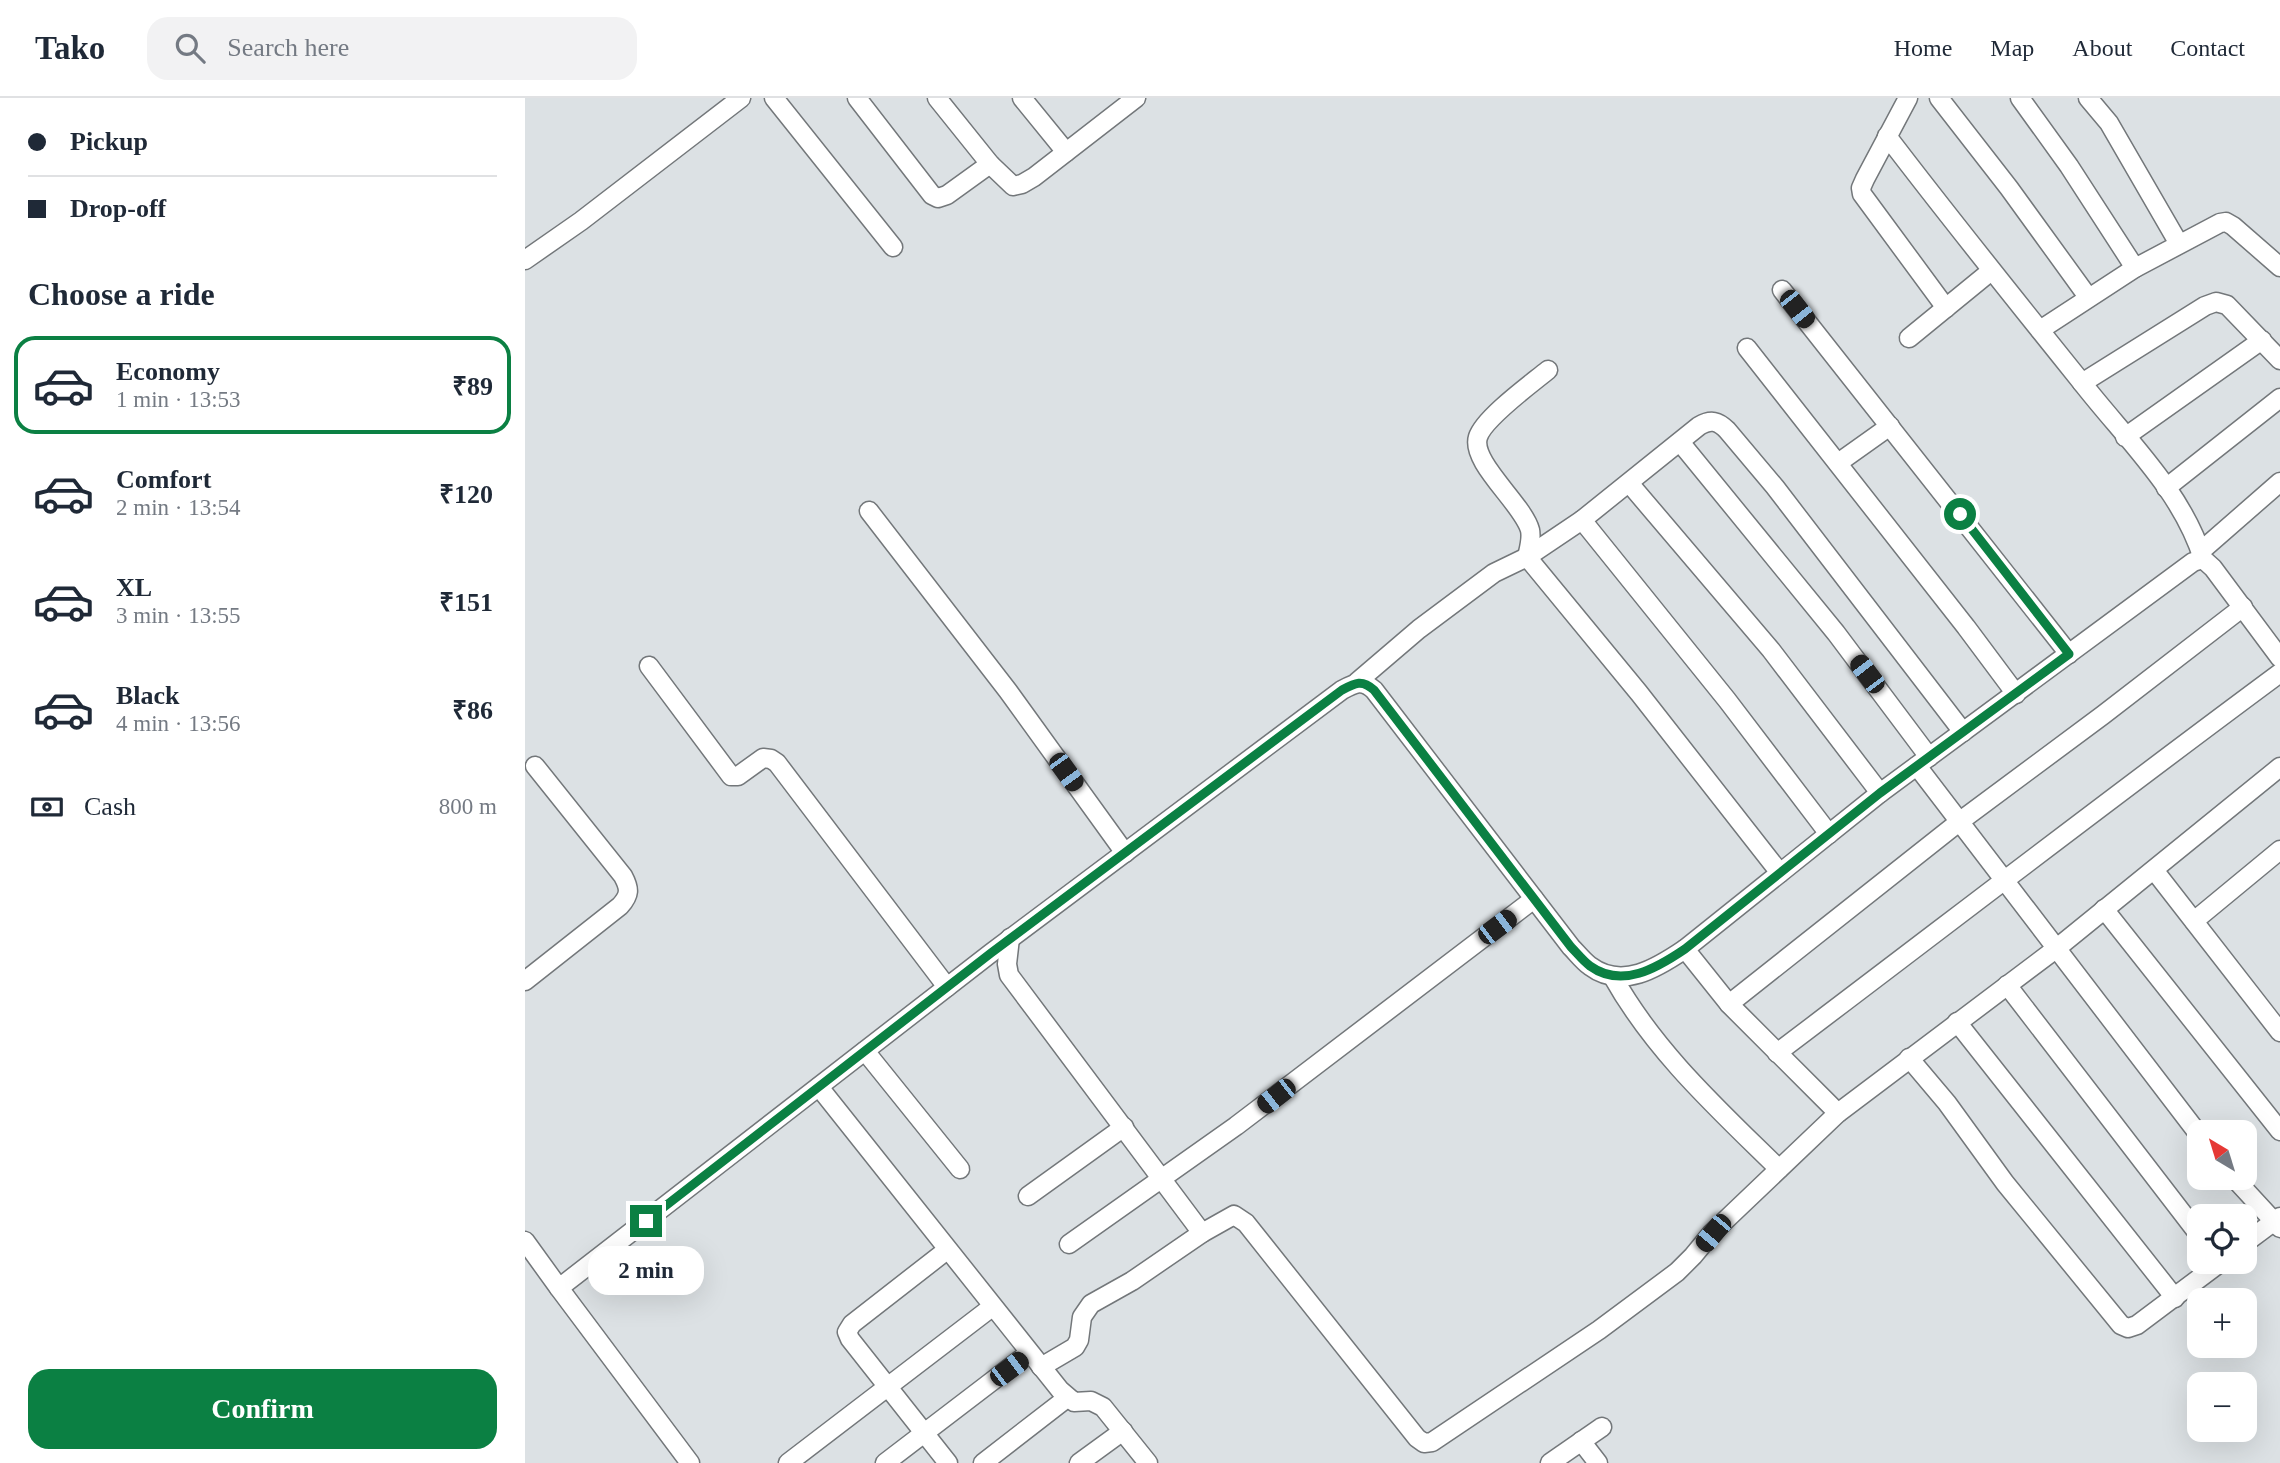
<!DOCTYPE html>
<html lang="en">
<head>
<meta charset="utf-8">
<style>
	:root { --surface:#fff; --page:#f2f2f3; --text:#1f2937; --muted:#747a83; --line:#e0e1e3; --accent:#0b8043 }
	body { margin:0; font-family:Georgia,serif; background:var(--page); color:var(--text); height:100vh; display:flex; flex-direction:column; font-size:26px; white-space:nowrap }
	* { box-sizing:border-box; margin:0 }
	p { font-size:23px; color:var(--muted) }
	.icon { flex:none; width:38px; height:38px; fill:none; stroke:currentColor; stroke-width:2; stroke-linecap:round; stroke-linejoin:round }
	.map { position:relative; flex:1; overflow:hidden }
	.panel { display:flex; flex-direction:column; background:var(--surface); width:525px }
	.panel>* { flex:none }
	.guide { display:grid; align-content:center; height:154px; padding:0 28px; background:var(--surface) }
	.needle { width:46px; rotate:322deg }
	.tools { position:absolute; left:1662px; top:1022px; display:grid; gap:14px }
	.tools a { display:grid; place-items:center; width:70px; height:70px; border-radius:14px; background:var(--surface); box-shadow:0 7px 28px #0002; font-size:35px }
	.end { position:absolute; width:32px; height:32px; margin:-16px; border:9px solid #0b8043; background:#fff; box-shadow:0 0 0 4px #fff }
	.from { border-radius:50% }
	.bubble { position:absolute; height:49px; border-radius:21px; background:var(--surface); box-shadow:0 7px 28px #0002; font-size:23px; font-weight:700; line-height:49px; text-align:center }
	.car { position:absolute; width:21px; height:42px; margin:-21px -10px; border-radius:9px; box-shadow:0 0 5px 2px #0007; background:linear-gradient(#222 24%,#8ab4d8 0 40%,#222 0 76%,#8ab4d8 0 86%,#222 0) }
	.guide b { display:flex; align-items:center; gap:24px; height:66px; font-size:26px }
	.guide b+b { border-top:2px solid var(--line) }
	.guide i { width:18px; height:18px; background:var(--text) }
	ul { padding:0; list-style:none }
	li { display:flex; align-items:center; gap:21px; height:98px; margin:0 14px 10px; padding:0 14px; border:4px solid transparent; border-radius:21px }
	li div { flex:1 }
	li b { display:block; font-size:26px }
	li em { font-style:normal; font-weight:700 }
	li.on { border-color:var(--accent) }
	li>.icon { width:63px; height:63px; stroke-width:1.5 }
	h2 { padding:0 28px; font-size:32px; line-height:84px }
	.pay { display:flex; align-items:center; gap:18px; height:77px; padding:0 28px; font-size:26px }
	.pay p { margin-inline-start:auto }
	.button { display:flex; gap:14px; margin-top:auto; padding:14px 28px }
	.button a { flex:1; height:80px; border-radius:21px; background:var(--accent); color:#fff; font-size:28px; font-weight:700; line-height:80px; text-align:center }
	header { display:flex; align-items:center; gap:42px; box-sizing:border-box; height:98px; padding:0 35px; background:var(--surface); border-bottom:2px solid var(--line) }
	header strong { font-size:33px }
	nav { display:flex; gap:38px; margin-inline-start:auto; font-size:24px }
	.search { width:490px; height:63px; background:var(--page); display:flex; align-items:center; gap:18px; box-sizing:border-box; padding:0 24px; border-radius:21px; color:var(--muted); font-size:26px }
	main { display:flex; flex:1; min-height:0 }
	.map>svg:first-child { display:block }
	.lines { fill:none; stroke-linecap:round; stroke-linejoin:round }
	.minor-casing { stroke:#73777a; stroke-width:21 }
	.minor { stroke:#fff; stroke-width:18 }
	.route { stroke:#0b8043; stroke-width:9 }
</style>
</head>
<body>
<header>
<strong>Tako</strong>
<div class="search"><svg class="icon" aria-label="search" viewBox="0 0 24 24"><circle cx="10" cy="10" r="6"/><path d="M15 15l6 6"/></svg>Search here</div>
<nav><a>Home</a><a>Map</a><a>About</a><a>Contact</a></nav>
</header>
<main>
<section class="panel">
<div class="guide">
<b><i class="from"></i>Pickup</b>
<b><i></i>Drop-off</b>
</div>
<h2>Choose a ride</h2>
<ul>
<li class="on"><svg class="icon" aria-label="car" viewBox="0 0 24 24"><path d="M5 17H2v-5l4-1 3-4h7l3 4 3 1v5h-3M9 17h6M6 11h13"/><circle cx="7" cy="17" r="2"/><circle cx="17" cy="17" r="2"/></svg><div><b>Economy</b><p>1 min · 13:53</p></div><em>₹89</em></li>
<li><svg class="icon" aria-label="car" viewBox="0 0 24 24"><path d="M5 17H2v-5l4-1 3-4h7l3 4 3 1v5h-3M9 17h6M6 11h13"/><circle cx="7" cy="17" r="2"/><circle cx="17" cy="17" r="2"/></svg><div><b>Comfort</b><p>2 min · 13:54</p></div><em>₹120</em></li>
<li><svg class="icon" aria-label="car" viewBox="0 0 24 24"><path d="M5 17H2v-5l4-1 3-4h7l3 4 3 1v5h-3M9 17h6M6 11h13"/><circle cx="7" cy="17" r="2"/><circle cx="17" cy="17" r="2"/></svg><div><b>XL</b><p>3 min · 13:55</p></div><em>₹151</em></li>
<li><svg class="icon" aria-label="car" viewBox="0 0 24 24"><path d="M5 17H2v-5l4-1 3-4h7l3 4 3 1v5h-3M9 17h6M6 11h13"/><circle cx="7" cy="17" r="2"/><circle cx="17" cy="17" r="2"/></svg><div><b>Black</b><p>4 min · 13:56</p></div><em>₹86</em></li>
</ul>
<div class="pay"><svg class="icon" aria-label="cash" viewBox="0 0 24 24"><path d="M3 7h18v10H3z"/><circle cx="12" cy="12" r="2"/></svg>Cash<p>800 m</p></div>
<div class="button"><a>Confirm</a></div>
</section>
<div class="map">
<svg width="1755" height="1365" viewBox="0 0 1755 1365">
	<rect width="100%" height="100%" fill="#dce1e4"/>
	<g class="lines">
		<defs>
			<g id="minor">
				<polyline points="249,0 368,149"/>
				<polyline points="332,0 407,97 413,100 422,97 465,66"/>
				<polyline points="412,0 465,66 488,88 497,86 509,79 611,0"/>
				<polyline points="497,0 541,54"/>
				<polyline points="1383,0 1340,81 1336,90 1337,96 1421,210"/>
				<polyline points="1414,0 1484,90 1563,199"/>
				<polyline points="1495,0 1544,68 1610,170"/>
				<polyline points="1563,0 1584,25 1654,146"/>
				<path d="M1362,38C1426,122 1492,204 1558,286C1601,341 1657,393 1678,461"/>
				<polyline points="0,162 56,123 216,0"/>
				<polyline points="1257,192 1544,556"/>
				<polyline points="1515,232 1610,170 1695,125 1701,124 1708,128 1755,169"/>
				<polyline points="1384,240 1466,173"/>
				<polyline points="1222,250 1441,529 1491,596"/>
				<path d="M1023,272C1006,286 959,320 953,339C945,364 998,406 1005,432C1007,441 1004,450 1002,459L1114,595L1255,775"/>
				<polyline points="1557,285 1680,208 1691,204 1702,207 1755,262"/>
				<polyline points="1600,339 1737,242"/>
				<polyline points="1155,344 1311,535 1404,659"/>
				<polyline points="1313,365 1365,328"/>
				<polyline points="1104,385 1246,552 1355,695"/>
				<polyline points="1641,390 1755,300"/>
				<polyline points="344,413 483,593 600,755"/>
				<polyline points="1057,422 1202,602 1304,736"/>
				<polyline points="1676,453 1755,384"/>
				<polyline points="124,568 206,678 213,678 238,660 246,661 252,665 422,889"/>
				<path d="M832,584L894,531L969,475L1002,459L1057,422L1174,328C1186,321 1193,323 1202,332L1250,389L1438,634"/>
				<polyline points="1392,668 1675,1038"/>
				<polyline points="1629,772 1755,934"/>
				<polyline points="1579,811 1755,1033"/>
				<polyline points="1669,823 1755,752"/>
				<polyline points="485,840 482,866 484,877 677,1135"/>
				<polyline points="1160,851 1204,906 1313,1015"/>
				<path d="M1088,879C1130,954 1193,1011 1254,1071"/>
				<path d="M0,883L95,808C105,797 105,791 98,778L10,668"/>
				<polyline points="1482,887 1675,1138"/>
				<polyline points="1204,906 1434,724 1578,617 1718,509"/>
				<polyline points="1432,924 1650,1200"/>
				<polyline points="340,953 435,1071"/>
				<path d="M1252,955C1420,828 1586,700 1755,575"/>
				<polyline points="1384,960 1422,1005 1480,1085 1596,1227 1603,1230 1612,1227 1696,1164"/>
				<polyline points="294,989 535,1292 549,1304 566,1303 578,1309 623,1365"/>
				<polyline points="1709,1080 1755,1130"/>
				<polyline points="503,1098 599,1029"/>
				<path d="M0,1143L34,1190L466,855L817,592C830,585 837,581 849,592L1046,849C1052,855 1058,863 1065,868C1097,892 1132,870 1160,851L1355,695L1668,464L1678,461L1688,470L1755,560"/>
				<polyline points="1720,1145 1755,1119"/>
				<polyline points="544,1146 711,1028 1009,801"/>
				<polyline points="422,1152 327,1226 322,1234 325,1241 423,1365"/>
				<polyline points="34,1190 165,1365"/>
				<polyline points="516,1269 550,1249 554,1242 557,1219 566,1206 607,1183 677,1135 709,1117 721,1125 892,1340 899,1345 907,1344 1074,1232 1152,1174 1168,1158 1187,1135 1313,1015 1532,850 1755,669"/>
				<polyline points="1056,1343 1073,1365"/>
				<polyline points="263,1365 467,1209"/>
				<polyline points="360,1365 504,1255"/>
				<polyline points="458,1365 542,1300"/>
				<polyline points="554,1365 598,1333"/>
				<polyline points="1025,1365 1077,1329"/>
			</g>
		</defs>
		<use href="#minor" class="minor-casing"/>
		<use href="#minor" class="minor"/>
	</g>
	<g class="lines">
		<path class="route" d="M121,1123L466,855L817,592C830,585 837,581 849,592L1046,849C1052,855 1058,863 1065,868C1097,891 1132,870 1160,851L1355,695L1544,556L1435,416"/>
	</g>
</svg>
<div class="tools">
<a><svg class="needle" viewBox="-14 -14 28 28"><path d="M0-13l5 13h-10z" fill="#e53935"/><path d="M0 13l5-13h-10z" fill="#747a83"/></svg></a>
<a><svg class="icon" aria-label="locate" viewBox="0 0 24 24"><circle cx="12" cy="12" r="6"/><path d="M12 2v4M12 18v4M2 12h4M18 12h4"/></svg></a>
<a>+</a>
<a>−</a>
</div>
<i class="end from" style="left:1435px;top:416px"></i>
<i class="end" style="left:121px;top:1123px"></i>
<div class="bubble" style="left:63px;top:1148px;width:116px">2 min</div>
<i class="car" style="left:1272px;top:211px;rotate:142deg"></i>
<i class="car" style="left:1342px;top:576px;rotate:323deg"></i>
<i class="car" style="left:541px;top:674px;rotate:144deg"></i>
<i class="car" style="left:972px;top:829px;rotate:53deg"></i>
<i class="car" style="left:751px;top:998px;rotate:232deg"></i>
<i class="car" style="left:1188px;top:1135px;rotate:220deg"></i>
<i class="car" style="left:484px;top:1271px;rotate:53deg"></i>
</div>
</main>
</body>
</html>
